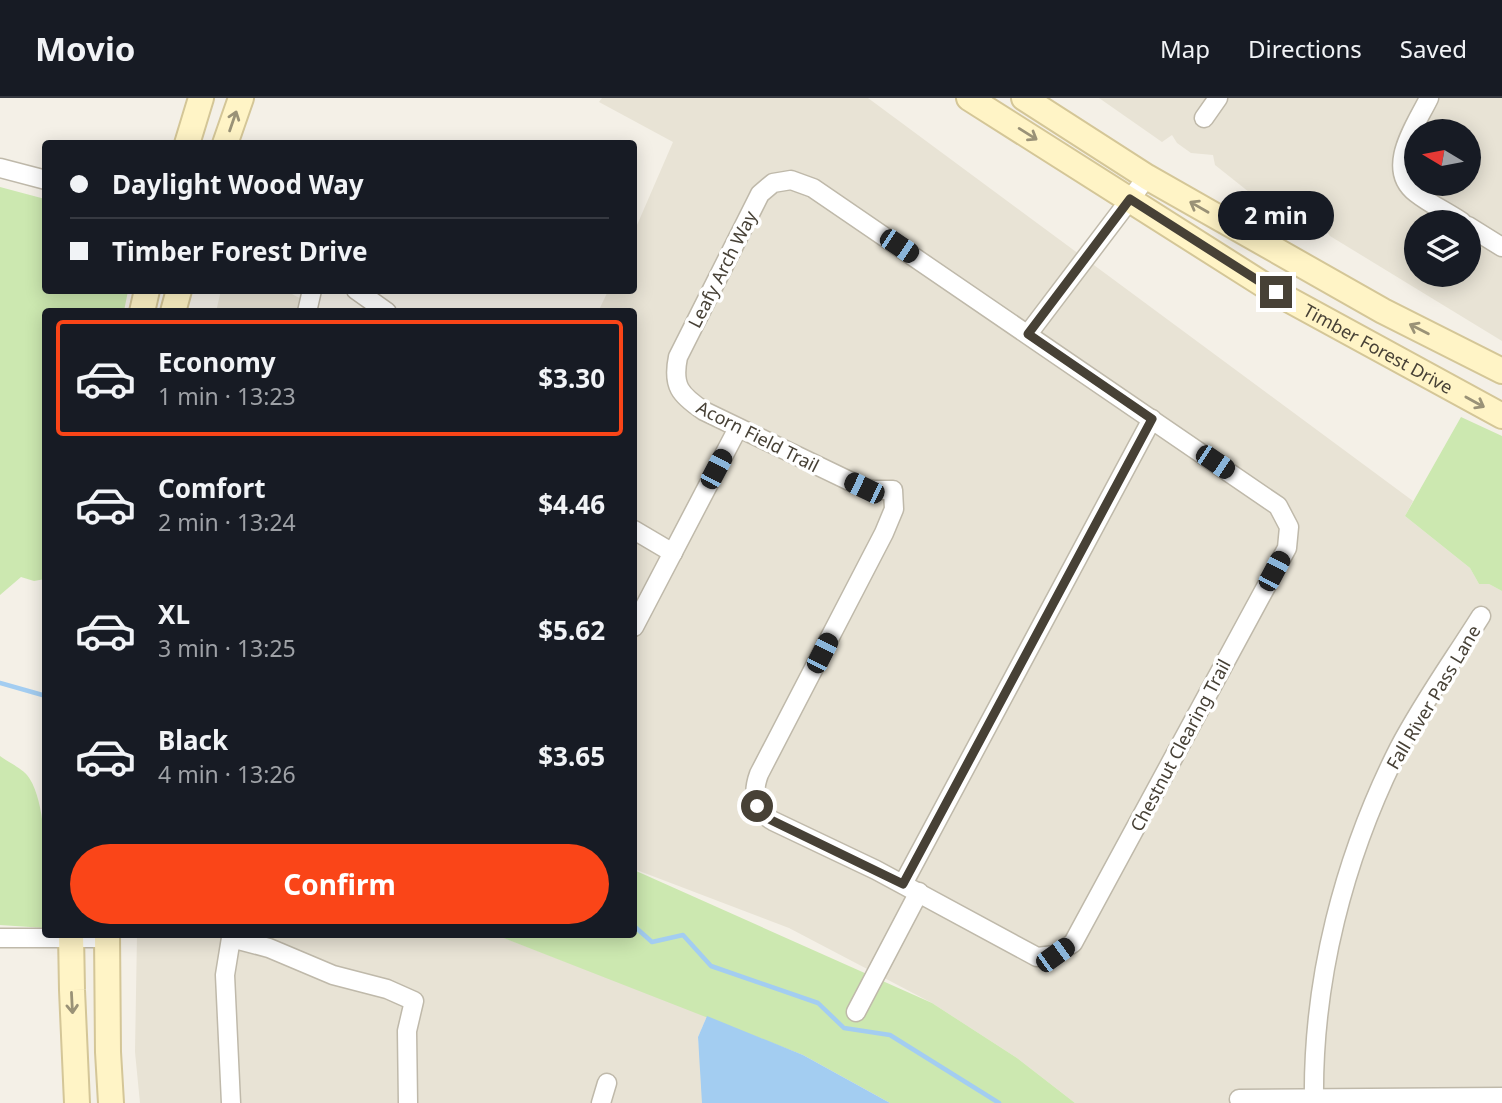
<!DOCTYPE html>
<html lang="en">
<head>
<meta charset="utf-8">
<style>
	:root { --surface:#171b24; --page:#20242c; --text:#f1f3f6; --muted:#9ea1a6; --line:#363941; --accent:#fa4518 }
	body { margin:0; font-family:"Noto Sans",sans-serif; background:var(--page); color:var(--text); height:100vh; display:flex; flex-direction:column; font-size:26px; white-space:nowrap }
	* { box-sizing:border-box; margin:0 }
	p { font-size:23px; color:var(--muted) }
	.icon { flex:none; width:38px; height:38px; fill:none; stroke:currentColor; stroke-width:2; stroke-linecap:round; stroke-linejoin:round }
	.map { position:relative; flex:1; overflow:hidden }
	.details { position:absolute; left:42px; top:210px; width:595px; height:630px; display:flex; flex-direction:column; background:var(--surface); border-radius:7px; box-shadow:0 4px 18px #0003 }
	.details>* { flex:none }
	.guide { position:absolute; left:42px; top:42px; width:595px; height:154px; border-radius:7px; box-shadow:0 4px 18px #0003; display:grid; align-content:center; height:154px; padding:0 28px; background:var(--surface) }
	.needle { width:46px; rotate:280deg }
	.fabs { position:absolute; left:1404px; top:21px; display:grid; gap:14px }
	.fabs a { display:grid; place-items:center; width:77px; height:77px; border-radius:50%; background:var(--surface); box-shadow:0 4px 18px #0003; font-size:35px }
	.end { position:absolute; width:32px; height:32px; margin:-16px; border:9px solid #474136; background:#fff; box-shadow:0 0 0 4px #fff }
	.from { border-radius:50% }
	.bubble { position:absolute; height:49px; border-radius:24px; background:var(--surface); box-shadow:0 4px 18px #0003; font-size:23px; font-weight:700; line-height:49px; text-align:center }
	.car { position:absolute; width:21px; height:42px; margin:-21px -10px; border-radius:9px; box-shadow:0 0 5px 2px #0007; background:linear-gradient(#222 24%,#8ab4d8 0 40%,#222 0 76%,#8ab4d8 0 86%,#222 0) }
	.guide b { display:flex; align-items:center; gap:24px; height:66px; font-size:26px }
	.guide b+b { border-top:2px solid var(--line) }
	.guide i { width:18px; height:18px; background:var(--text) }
	ul { padding:12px 0 0; list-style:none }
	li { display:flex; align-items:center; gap:21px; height:116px; margin:0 14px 10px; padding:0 14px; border:4px solid transparent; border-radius:7px }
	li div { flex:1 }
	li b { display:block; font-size:26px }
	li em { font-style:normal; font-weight:700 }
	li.selected { border-color:var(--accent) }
	li>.icon { width:63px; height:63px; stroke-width:1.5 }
	.button { display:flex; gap:14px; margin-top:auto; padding:14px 28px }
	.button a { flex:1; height:80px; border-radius:42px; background:var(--accent); color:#fff; font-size:28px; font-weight:700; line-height:80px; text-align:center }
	header { display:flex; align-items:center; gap:42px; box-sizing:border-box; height:98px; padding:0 35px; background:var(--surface); border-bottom:2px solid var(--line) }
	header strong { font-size:33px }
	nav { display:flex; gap:38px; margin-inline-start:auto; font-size:24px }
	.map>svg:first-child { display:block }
	.residential { fill:#e8e3d5; fill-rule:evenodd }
	.green { fill:#cce8b0 }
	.water { fill:#a3cdf1 }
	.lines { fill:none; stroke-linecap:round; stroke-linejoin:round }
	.stream { stroke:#a3cdf1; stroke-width:4.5 }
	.minor-casing { stroke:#bfb9aa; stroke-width:21 }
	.secondary-casing { stroke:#d4c697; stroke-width:28 }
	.minor { stroke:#fff; stroke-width:18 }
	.secondary { stroke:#fff4c6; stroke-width:24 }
	.oneway { stroke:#9a9277 }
	.route { stroke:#474136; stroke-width:9 }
	.labels { text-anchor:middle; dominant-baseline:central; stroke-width:7; stroke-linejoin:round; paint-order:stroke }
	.street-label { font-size:18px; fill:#474136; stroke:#fff }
</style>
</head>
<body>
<header>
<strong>Movio</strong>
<nav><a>Map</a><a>Directions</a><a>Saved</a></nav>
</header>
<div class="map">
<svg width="1502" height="1005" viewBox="0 0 1502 1005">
	<rect width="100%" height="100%" fill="#f4f0e7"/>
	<g class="residential">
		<polygon points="602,0 868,0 1413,403 1405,418 1470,470 1479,486 1489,486 1502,493 1502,1005 1075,1005 1017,960 932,905 789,830 634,771 634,214 598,214 608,193 634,192 634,134 673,44 599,4"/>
		<path d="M1099,0H1502V243L1330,138L1297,94L1283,113H1273L1215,67L1213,57L1191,55L1177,45L1172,37L1162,44ZM1416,33H1468V86H1416ZM1416,124H1468V177H1416Z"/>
		<polygon points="221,192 286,193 325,213 216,214"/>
		<polygon points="137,837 496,837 707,918 698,939 704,1005 140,1005 135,954"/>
	</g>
	<g class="green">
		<polygon points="0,89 45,101 46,192 128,193 124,213 46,214 45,481 34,483 21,479 0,497"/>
		<polygon points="1461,319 1502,338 1502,493 1489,486 1479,486 1470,470 1405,418"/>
		<path d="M0,658C8,664 21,670 27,677C50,705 46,794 45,830L0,827Z"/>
		<polygon points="634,772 932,905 1017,960 1075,1005 890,1005 803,957 496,837 634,836"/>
	</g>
	<polygon class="water" points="707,918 803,957 890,1005 702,1005 698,939"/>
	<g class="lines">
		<g class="stream">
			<polyline points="0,585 46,598"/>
			<polyline points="634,828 652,844 683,837 711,868 818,905 844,930 890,937 999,1005"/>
		</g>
		<defs>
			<g id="minor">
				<path d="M1429,0C1416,27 1384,70 1416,95C1430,106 1447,114 1462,124"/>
				<polyline points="1204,20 1218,0"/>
				<polyline points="0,70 46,82"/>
				<path d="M791,82L813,90L1278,408L1289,429L1287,450L1073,845L1055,857L1037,859L876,772L773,723C754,712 752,695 759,676L884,435L894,411L893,392H874L864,390L704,313C680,297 672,288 678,259L760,96L773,85Z"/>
				<polyline points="1468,128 1502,149"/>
				<polyline points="356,192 387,214"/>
				<polyline points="307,214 312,192"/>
				<polyline points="1028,236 1147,79"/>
				<polyline points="634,432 673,455"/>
				<polyline points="634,529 738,330"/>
				<polyline points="903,786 1152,321"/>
				<polyline points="0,840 107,840"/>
				<polyline points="856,914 919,794"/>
				<polyline points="1239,1001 1502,999"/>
				<polyline points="231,1005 225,877 231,840 269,850 333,877 387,891 414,903 407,933 408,1005"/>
				<polyline points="601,1005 607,985"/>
				<path d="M1314,1005C1312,882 1344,759 1399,650C1423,604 1454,561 1481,518"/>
			</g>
			<g id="secondary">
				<path id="s1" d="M969,0L1275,194L1502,318"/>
				<polyline points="1024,0 1147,79 1383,213 1502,273"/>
				<polyline points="187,46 201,0"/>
				<polyline points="225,46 241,0"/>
				<polyline points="142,214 147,192"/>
				<polyline points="173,214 179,192"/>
				<polyline points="71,836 72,892 77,1005"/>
				<polyline points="107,836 108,954 111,1005"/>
			</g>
		</defs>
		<use href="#minor" class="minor-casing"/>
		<use href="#secondary" class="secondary-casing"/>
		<use href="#minor" class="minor"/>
		<use href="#secondary" class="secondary"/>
	</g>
	<defs><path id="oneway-shaft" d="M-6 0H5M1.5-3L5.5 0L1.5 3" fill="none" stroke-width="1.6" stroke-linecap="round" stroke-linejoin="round" transform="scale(1.75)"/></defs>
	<g class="oneway">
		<use href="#oneway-shaft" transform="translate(233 23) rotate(-71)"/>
		<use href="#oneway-shaft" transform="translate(1028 36) rotate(32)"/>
		<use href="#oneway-shaft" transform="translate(1199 109) rotate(-150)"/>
		<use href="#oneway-shaft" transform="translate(1419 231) rotate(-153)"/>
		<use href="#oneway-shaft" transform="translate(1475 304) rotate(29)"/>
		<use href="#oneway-shaft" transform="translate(72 905) rotate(87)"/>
	</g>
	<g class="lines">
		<polyline class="route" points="757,708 765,719 773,723 903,786 1152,321 1028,236 1130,101 1276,194"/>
	</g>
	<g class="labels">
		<g class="street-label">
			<text transform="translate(722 171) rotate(-63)">Leafy Arch Way</text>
			<text stroke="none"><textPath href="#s1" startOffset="480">Timber Forest Drive</textPath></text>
			<text transform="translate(758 338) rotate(27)">Acorn Field Trail</text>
			<text transform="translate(1433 599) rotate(-59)">Fall River Pass Lane</text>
			<text transform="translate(1180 647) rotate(-62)">Chestnut Clearing Trail</text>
		</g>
	</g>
</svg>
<div class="fabs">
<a><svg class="needle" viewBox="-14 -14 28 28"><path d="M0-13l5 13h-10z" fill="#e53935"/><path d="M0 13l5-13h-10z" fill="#9ea1a6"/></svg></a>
<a><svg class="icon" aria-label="layers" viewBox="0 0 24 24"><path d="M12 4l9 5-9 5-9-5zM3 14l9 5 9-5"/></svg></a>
</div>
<i class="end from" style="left:757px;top:708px"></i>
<i class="end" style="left:1276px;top:194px"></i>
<div class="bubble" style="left:1218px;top:93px;width:116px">2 min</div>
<i class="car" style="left:899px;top:148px;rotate:124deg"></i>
<i class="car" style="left:1215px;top:364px;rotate:124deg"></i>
<i class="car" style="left:716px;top:371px;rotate:28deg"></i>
<i class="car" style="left:864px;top:390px;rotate:296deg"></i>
<i class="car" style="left:1274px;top:473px;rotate:28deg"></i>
<i class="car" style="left:822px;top:555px;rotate:27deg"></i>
<i class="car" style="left:1055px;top:857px;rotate:54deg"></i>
<div class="guide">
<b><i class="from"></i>Daylight Wood Way</b>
<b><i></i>Timber Forest Drive</b>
</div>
<section class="details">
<ul>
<li class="selected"><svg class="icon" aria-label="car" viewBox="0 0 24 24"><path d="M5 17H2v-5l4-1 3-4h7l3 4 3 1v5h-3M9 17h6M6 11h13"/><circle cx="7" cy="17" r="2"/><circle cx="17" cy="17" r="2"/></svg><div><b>Economy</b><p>1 min · 13:23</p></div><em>$3.30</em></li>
<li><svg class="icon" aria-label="car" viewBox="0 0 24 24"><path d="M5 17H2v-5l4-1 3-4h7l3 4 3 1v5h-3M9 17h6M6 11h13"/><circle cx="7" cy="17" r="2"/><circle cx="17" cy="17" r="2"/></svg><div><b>Comfort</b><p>2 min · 13:24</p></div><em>$4.46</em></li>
<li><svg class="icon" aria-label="car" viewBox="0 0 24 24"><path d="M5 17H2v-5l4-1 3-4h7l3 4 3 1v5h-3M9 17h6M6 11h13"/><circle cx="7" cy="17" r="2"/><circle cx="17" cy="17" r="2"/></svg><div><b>XL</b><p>3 min · 13:25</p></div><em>$5.62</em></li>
<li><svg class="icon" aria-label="car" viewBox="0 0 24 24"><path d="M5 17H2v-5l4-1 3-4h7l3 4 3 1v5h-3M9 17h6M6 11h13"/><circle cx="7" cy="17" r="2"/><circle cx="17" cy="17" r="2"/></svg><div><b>Black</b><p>4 min · 13:26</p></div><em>$3.65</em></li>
</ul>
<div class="button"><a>Confirm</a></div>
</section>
</div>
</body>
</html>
